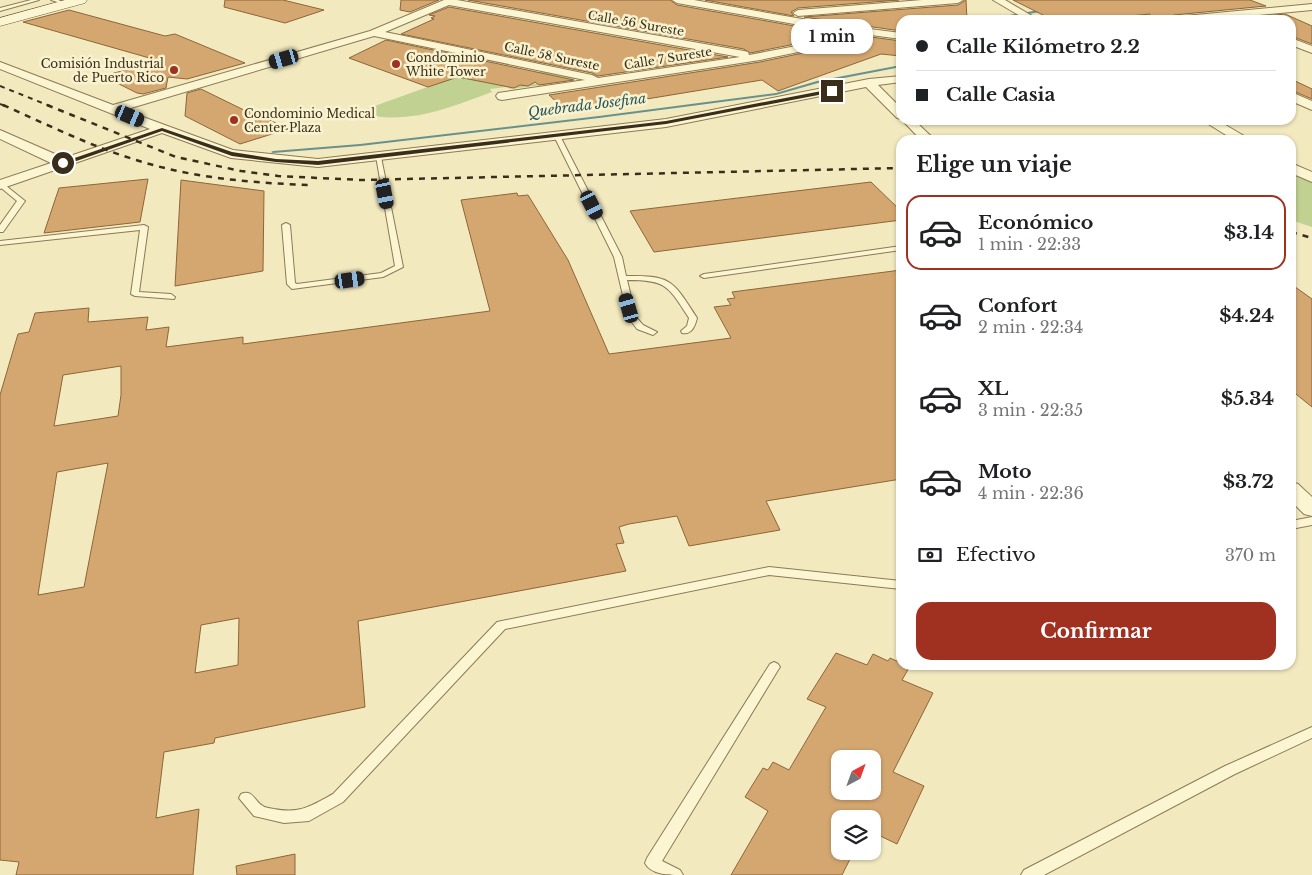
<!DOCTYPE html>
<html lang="es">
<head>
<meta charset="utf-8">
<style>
	:root { --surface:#fff; --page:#f6f6f6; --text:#202124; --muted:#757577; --line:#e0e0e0; --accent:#a0301f }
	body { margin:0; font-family:"Libre Baskerville",serif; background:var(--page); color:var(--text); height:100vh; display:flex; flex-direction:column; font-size:19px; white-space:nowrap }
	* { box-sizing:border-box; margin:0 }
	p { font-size:16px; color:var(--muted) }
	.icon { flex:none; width:28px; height:28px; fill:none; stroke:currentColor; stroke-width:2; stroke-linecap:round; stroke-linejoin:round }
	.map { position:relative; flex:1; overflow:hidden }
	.drawer { position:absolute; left:896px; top:135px; width:400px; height:535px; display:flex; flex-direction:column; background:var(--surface); border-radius:15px; box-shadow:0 1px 4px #0004 }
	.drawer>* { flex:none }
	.top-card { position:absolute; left:896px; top:15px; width:400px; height:110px; border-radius:15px; box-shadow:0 1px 4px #0004; display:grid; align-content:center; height:110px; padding:0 20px; background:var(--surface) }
	.needle { width:32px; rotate:41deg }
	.fabs { position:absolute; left:831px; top:750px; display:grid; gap:10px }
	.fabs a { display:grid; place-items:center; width:50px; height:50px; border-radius:10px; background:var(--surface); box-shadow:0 1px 4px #0004; font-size:25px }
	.end { position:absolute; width:22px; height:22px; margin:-11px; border:6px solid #3a2e1b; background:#fff; box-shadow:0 0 0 2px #fff }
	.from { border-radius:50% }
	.bubble { position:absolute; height:35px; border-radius:15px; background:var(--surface); box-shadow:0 1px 4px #0004; font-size:16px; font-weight:700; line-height:35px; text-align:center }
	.car { position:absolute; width:15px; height:30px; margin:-15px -8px; border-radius:6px; box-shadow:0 0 4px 1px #0007; background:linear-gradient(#222 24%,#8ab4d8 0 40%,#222 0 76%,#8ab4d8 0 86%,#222 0) }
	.top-card b { display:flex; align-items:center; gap:18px; height:48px; font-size:19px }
	.top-card b+b { border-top:1px solid var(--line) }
	.top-card i { width:12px; height:12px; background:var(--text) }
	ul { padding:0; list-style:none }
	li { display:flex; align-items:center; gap:15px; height:75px; margin:0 10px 8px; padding:0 10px; border:2px solid transparent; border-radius:15px }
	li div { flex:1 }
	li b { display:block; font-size:19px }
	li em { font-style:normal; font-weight:700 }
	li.active { border-color:var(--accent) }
	li>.icon { width:45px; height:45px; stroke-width:1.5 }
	h2 { padding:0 20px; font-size:22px; line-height:60px }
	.pay { display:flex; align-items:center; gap:12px; height:55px; padding:0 20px; font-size:19px }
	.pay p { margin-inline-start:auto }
	.action { display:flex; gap:10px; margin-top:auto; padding:10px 20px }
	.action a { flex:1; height:58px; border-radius:15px; background:var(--accent); color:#fff; font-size:20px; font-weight:700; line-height:58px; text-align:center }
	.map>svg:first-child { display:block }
	.green { fill:#c0d191 }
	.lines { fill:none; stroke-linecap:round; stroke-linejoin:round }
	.stream { fill:#68918d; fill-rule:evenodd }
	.building { fill:#d4a770; stroke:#8d6638; fill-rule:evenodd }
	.service-casing { stroke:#8c7a55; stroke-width:2 }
	.minor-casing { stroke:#8c7a55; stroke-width:2 }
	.secondary-casing { stroke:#6d5a38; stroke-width:1 }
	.service { fill:#fcf5d2; fill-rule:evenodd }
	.minor { fill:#fcf5d2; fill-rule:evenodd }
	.secondary { fill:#fcf5d2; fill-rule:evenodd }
	.rail-far1 { stroke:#3a2e1b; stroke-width:2; stroke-dasharray:5 5; stroke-linecap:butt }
	.rail { stroke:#3a2e1b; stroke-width:2.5; stroke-dasharray:6 6; stroke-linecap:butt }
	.route { fill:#3a2e1b }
	.poi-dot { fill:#a0301f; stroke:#f9f2ce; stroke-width:2 }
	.labels { text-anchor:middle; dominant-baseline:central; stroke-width:5; stroke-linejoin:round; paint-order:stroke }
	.far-street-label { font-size:12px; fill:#3a2e1b; stroke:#f9f2ce }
	.far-poi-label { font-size:12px; fill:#3a2e1b; stroke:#f9f2ce; text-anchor:start }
	.far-water-label { font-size:14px; font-style:italic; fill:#29575b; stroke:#f9f2ce }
</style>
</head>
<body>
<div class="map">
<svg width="1312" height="875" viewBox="0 0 1312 875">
	<rect width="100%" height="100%" fill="#f2e9be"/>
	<g class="green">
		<path d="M543,71L574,78L571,81L511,89L506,87L490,89L492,92C448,108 405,127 358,112L458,76L527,86L533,83L537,84L546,74L539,73Z"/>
		<polygon points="1291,171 1312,182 1312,227 1291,220"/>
	</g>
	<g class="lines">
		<g class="stream">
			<polygon points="1045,9 1046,11 1005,18 1004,20 1000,20 1004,16"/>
			<polygon points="901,65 901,67 818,83 776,95 599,118 360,146 273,153 271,152 273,151 360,144 599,116 776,93 817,81"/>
		</g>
	</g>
	<g class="building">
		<polygon points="225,0 283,0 324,10 285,23 224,7"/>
		<polygon points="401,0 439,0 410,12 400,10"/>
		<polygon points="468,0 670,0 677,5 817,30 795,44 750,53 744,49"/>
		<polygon points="705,0 899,0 798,8 791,12 794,16"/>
		<polygon points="966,0 967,20 901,20 901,31 804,17 958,5"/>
		<polygon points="1013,0 1250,0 1266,6 1174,15 1167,20 1150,20 1150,14 1091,20 1053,20"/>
		<polygon points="449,7 728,57 598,76 592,73 401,34 434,19 431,18 435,16 429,15"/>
		<polygon points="69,10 165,36 175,34 245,63 187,79 168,77 166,88 143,94 137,93 103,76 160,61 23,22"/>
		<polygon points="1285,14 1312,26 1312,44 1291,36 1291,20 1226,20"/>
		<polygon points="833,32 901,41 901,56 881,54 778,91 762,80 574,111 572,108 564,109 549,95 760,62 803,53"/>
		<polygon points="386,40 574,80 539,85 535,82 528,86 520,85 514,88 458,77 428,87 349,58"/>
		<polygon points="1291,79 1312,89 1312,99 1291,90"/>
		<polygon points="201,89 248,112 251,111 288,129 240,144 185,116 187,93"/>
		<polygon points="148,179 140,222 44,233 59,188"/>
		<polygon points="181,180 264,191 263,271 175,286"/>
		<polygon points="871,182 901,211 901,220 654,252 630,211"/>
		<path d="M517,193L518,196L528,195L568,260L609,354L731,338L714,307L731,305L727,299L735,298L732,292L901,270V479L766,501L780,530L689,546L677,516L629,524L619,527L624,543L616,544L626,571L358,621L365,707L215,738L214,743L164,752L156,818L199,809L193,875H16L19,862L0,860V395L18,334L29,332L35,313L89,308L88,322L148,317L146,330L169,327L166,347L243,337V344L490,311L461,200ZM121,366V395L118,416L54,426L63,375ZM108,463L84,587L38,595L57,472ZM239,618L238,665L195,673L201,625Z"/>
		<polygon points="1291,284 1312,299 1312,407 1291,390"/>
		<path d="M836,653L867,665L873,654L888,661L890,658L901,663V665L910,666L902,680L933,693L893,772L924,786L897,844L872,832V819H840V851H854L842,875H731L768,811L745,797L763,768L768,770L773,762L789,770L826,707L807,699ZM840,759H872V791H840Z"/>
		<polygon points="295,854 295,875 237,875 236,866"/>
	</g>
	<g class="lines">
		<defs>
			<g id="service">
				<polygon points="31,0 39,0 0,11 0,8"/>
				<polygon points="51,0 58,0 69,4 67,5"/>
				<path d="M555,135L560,136L622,257L626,276C672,275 673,281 697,318C695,326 692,335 682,333L681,331L687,326L689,318C668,286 667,280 627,280L636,317L643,325L657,332L653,335L637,329L628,317L614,257L554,136Z"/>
				<polygon points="376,156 381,157 403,267 383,277 292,289 287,284 282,225 286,223 290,225 295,283 297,284 381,273 395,266"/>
				<polygon points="0,181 25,201 3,232 0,232 0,225 17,201 0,187"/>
				<polygon points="144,225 148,227 139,292 171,294 175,297 174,299 135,296 131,294 140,230 0,245 0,241"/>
				<polygon points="901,246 901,250 704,278 700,276 704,274"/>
				<polygon points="1312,517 1312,525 1291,529 1291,521"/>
				<path d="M769,567L901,581V589L769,575L505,629L343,802L309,821L284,823L254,816L239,798L241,794C253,789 254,801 263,806C265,808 271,808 274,809C300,814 311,806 333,794L497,622Z"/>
				<path d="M774,662L778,664L780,667L778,670L662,861L680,870L683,875C669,875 651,875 645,863L647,858L770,664Z"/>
				<polygon points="1312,727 1312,738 1235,774 1044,875 1021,875 1024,870 1225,766"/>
			</g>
			<g id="minor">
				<path d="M444,0H457L744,51L748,52L749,55L796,46L822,29L677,3L672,0H694L831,24L901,33V39L833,30L803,51L760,60L502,100L498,99L496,96L498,93L585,80L374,36L124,110L233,150L318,159L666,119L869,79L901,76V82L878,85L901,108V119L897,118L866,87L666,127L318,167L231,158L162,133L0,189V180L51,163L0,139V130L64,158L150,129L0,69V62L113,105L370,31ZM449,5L740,57L598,78L592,75L385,32Z"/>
				<polygon points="922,0 963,0 958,3 798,16 793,13 798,10"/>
				<polygon points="993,0 1005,0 1039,20 1027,20"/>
				<polygon points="1312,4 1312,10 1206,20 1169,20 1174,17"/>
				<polygon points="1291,38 1312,46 1312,53 1291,45"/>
				<polygon points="1291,92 1312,101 1312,110 1291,101"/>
				<polygon points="901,119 914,120 935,140 921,140"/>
				<polygon points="1202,120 1217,120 1251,140 1234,140"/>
				<polygon points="1291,163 1312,172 1312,182 1291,173"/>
				<polygon points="1291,482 1298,484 1312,497 1312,516 1304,514 1291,501"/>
			</g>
			<polygon id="secondary" points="65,0 87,0 85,3 0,26 0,18"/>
		</defs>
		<use href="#service" class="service-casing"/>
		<use href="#minor" class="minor-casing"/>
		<use href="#secondary" class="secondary-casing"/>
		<use href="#service" class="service"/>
		<use href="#minor" class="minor"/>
		<use href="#secondary" class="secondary"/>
		<g class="rail-far1">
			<polyline points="0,86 50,106"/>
			<polyline points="0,104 5,106"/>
		</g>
		<g class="rail">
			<path d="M3,105C46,124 88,145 133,159C191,178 251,183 311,185"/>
			<polyline points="47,105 176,157 241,171 278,176 361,180 901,168"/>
			<polyline points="1291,232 1312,238"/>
		</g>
	</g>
	<polygon class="route" points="832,89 834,92 666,124 318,165 276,162 232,156 162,131 65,165 60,163 162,128 232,152 276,159 318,161 666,121"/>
	<g class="poi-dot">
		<circle cx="396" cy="64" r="5"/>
		<circle cx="174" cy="70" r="5"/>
		<circle cx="234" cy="120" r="5"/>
	</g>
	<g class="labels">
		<g class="far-street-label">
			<text transform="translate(636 23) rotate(10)">Calle 56 Sureste</text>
			<text transform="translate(552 56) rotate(12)">Calle 58 Sureste</text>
			<text transform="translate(668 58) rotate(-9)">Calle 7 Sureste</text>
		</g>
		<g class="far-poi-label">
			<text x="406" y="57">Condominio<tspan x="406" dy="14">White Tower</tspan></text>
			<text x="164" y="63" text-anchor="end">Comisión Industrial<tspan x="164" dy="14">de Puerto Rico</tspan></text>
			<text x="244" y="113">Condominio Medical<tspan x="244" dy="14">Center Plaza</tspan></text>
		</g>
		<g class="far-water-label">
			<text transform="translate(587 105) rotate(-7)">Quebrada Josefina</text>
		</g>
	</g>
</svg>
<div class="fabs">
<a><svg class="needle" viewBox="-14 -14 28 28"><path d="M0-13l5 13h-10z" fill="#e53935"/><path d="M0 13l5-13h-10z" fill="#757577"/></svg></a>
<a><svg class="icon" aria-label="layers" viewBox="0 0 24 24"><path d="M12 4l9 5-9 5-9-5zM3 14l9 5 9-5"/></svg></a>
</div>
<i class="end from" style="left:63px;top:163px"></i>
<i class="end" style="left:832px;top:91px"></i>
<div class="bubble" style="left:791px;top:19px;width:82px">1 min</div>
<i class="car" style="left:284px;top:59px;rotate:254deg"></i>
<i class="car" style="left:130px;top:116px;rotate:113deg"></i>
<i class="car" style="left:385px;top:194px;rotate:169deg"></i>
<i class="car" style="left:592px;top:205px;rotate:153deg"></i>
<i class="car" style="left:350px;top:280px;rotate:82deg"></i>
<i class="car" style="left:629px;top:308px;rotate:344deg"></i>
<div class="top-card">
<b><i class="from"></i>Calle Kilómetro 2.2</b>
<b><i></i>Calle Casia</b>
</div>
<section class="drawer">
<h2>Elige un viaje</h2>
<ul>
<li class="active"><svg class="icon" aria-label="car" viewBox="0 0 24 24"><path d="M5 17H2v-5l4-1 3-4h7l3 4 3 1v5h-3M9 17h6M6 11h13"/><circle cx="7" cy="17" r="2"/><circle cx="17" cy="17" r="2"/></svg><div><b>Económico</b><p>1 min · 22:33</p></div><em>$3.14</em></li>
<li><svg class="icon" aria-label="car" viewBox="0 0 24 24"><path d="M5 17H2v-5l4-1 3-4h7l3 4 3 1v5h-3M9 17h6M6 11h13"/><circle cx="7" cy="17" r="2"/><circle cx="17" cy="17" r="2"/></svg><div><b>Confort</b><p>2 min · 22:34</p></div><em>$4.24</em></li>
<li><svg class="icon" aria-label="car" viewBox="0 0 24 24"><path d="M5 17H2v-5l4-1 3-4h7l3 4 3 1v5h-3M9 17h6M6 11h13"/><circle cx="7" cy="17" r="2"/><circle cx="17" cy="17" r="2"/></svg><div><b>XL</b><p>3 min · 22:35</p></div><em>$5.34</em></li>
<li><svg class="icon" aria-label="car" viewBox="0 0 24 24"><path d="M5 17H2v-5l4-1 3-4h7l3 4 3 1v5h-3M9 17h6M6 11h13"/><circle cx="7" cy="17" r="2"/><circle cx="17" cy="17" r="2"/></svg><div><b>Moto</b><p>4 min · 22:36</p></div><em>$3.72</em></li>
</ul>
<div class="pay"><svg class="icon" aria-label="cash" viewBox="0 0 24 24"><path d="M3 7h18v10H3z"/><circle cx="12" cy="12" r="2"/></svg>Efectivo<p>370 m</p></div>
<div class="action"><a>Confirmar</a></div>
</section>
</div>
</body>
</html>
